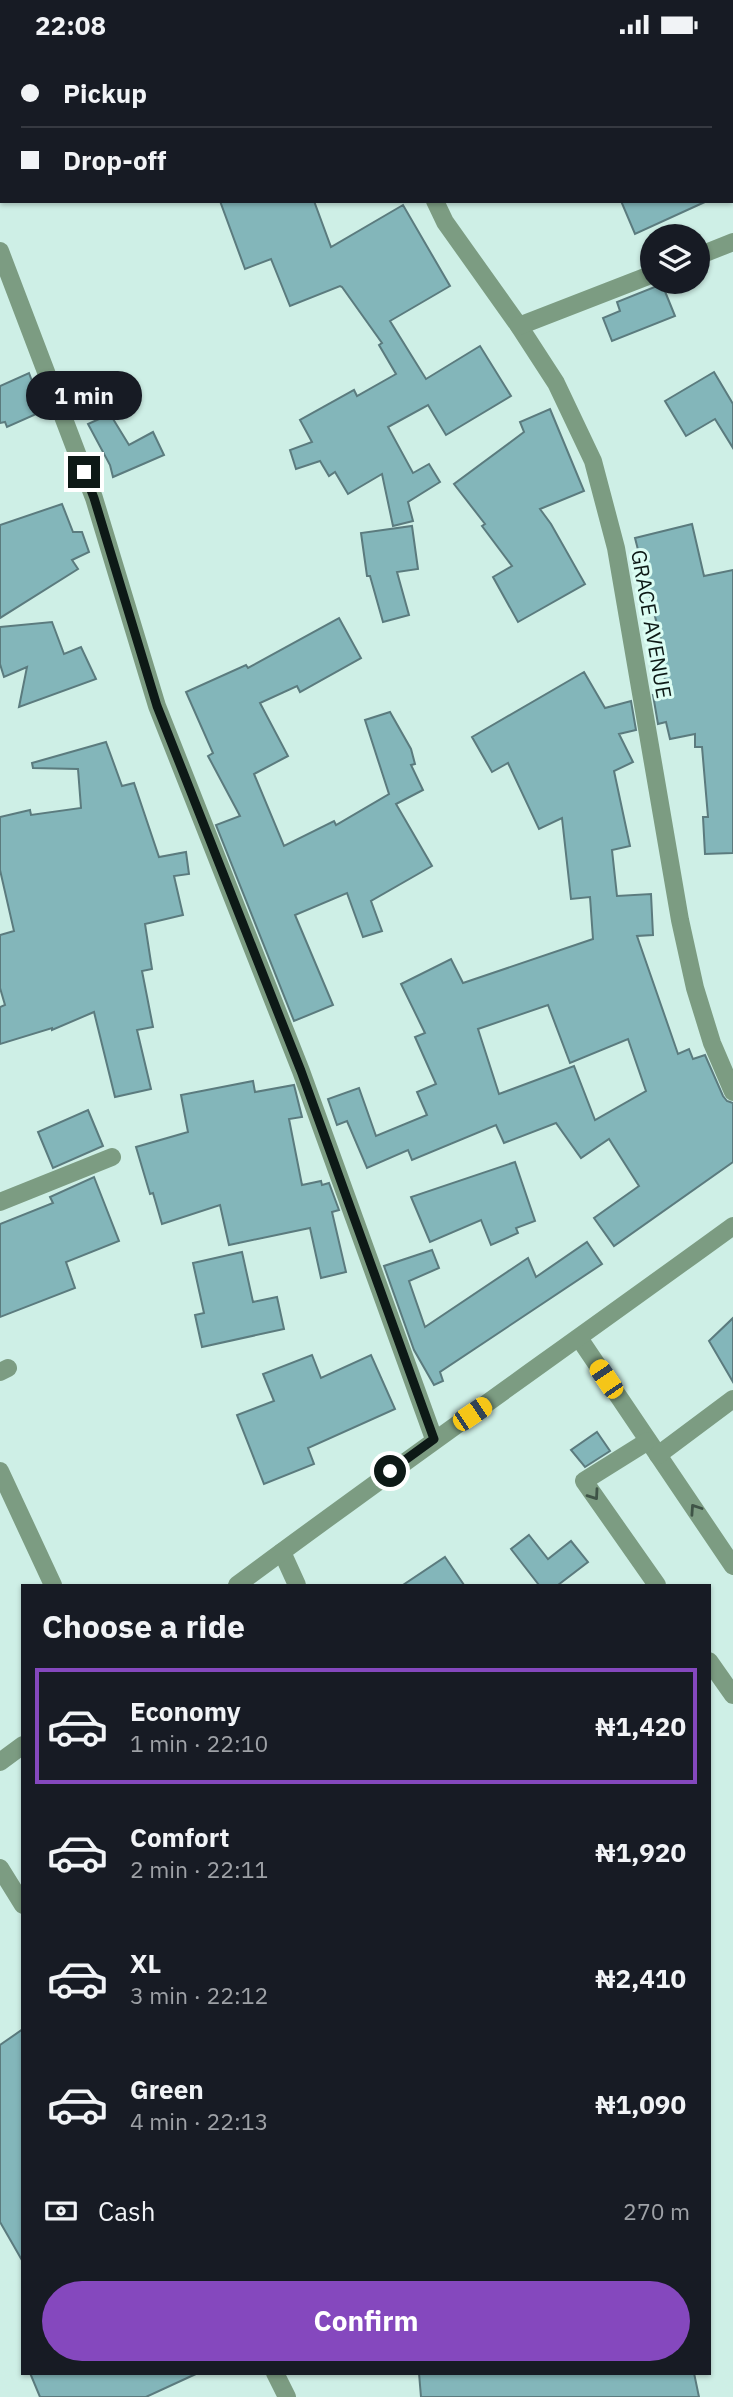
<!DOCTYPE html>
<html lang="en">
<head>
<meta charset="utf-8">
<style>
	:root { --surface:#171b24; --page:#20242c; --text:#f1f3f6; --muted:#9ea1a6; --line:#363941; --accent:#8548be }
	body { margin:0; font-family:"IBM Plex Sans",sans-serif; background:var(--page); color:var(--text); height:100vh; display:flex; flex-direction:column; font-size:26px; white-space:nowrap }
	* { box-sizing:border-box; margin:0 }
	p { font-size:23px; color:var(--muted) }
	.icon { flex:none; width:38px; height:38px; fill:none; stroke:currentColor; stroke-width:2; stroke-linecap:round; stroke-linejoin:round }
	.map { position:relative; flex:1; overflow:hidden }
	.details { position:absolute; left:21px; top:1535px; width:690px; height:791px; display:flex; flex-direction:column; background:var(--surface); border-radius:0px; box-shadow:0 2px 5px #0004 }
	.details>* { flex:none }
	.hud { position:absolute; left:0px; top:0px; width:733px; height:154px; box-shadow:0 2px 5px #0004; display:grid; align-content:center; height:154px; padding:0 21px; background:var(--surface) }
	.controls { position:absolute; left:640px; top:175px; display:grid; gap:14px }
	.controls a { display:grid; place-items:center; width:70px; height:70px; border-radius:50%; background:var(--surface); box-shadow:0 2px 5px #0004; font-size:35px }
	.end { position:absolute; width:32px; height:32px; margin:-16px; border:9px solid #0d1916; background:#fff; box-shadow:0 0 0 4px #fff }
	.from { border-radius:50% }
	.bubble { position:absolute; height:49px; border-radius:24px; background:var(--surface); box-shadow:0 2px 5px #0004; font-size:23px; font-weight:700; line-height:49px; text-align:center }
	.car { position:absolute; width:21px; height:42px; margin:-21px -10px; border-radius:9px; box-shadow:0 0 5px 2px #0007; background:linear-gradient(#f5c518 24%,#345 0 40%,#f5c518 0 76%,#345 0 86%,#f5c518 0) }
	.hud b { display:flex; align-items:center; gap:24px; height:66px; font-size:26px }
	.hud b+b { border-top:2px solid var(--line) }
	.hud i { width:18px; height:18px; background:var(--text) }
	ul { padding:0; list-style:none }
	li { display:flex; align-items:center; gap:21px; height:116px; margin:0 14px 10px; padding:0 7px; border:4px solid transparent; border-radius:0px }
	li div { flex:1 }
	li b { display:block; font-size:26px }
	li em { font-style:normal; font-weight:700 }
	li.active { border-color:var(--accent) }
	li>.icon { width:63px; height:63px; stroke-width:1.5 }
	h2 { padding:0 21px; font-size:32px; line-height:84px }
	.pay { display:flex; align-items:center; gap:18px; height:77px; padding:0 21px; font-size:26px }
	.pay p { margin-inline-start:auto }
	.primary-button { display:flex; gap:14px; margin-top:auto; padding:14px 21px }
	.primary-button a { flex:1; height:80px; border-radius:42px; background:var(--accent); color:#fff; font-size:28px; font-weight:700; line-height:80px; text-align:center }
	.status { display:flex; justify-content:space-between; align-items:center; height:49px; padding:0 35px; background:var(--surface); direction:ltr }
	.status svg { height:19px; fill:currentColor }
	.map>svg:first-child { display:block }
	.building { fill:#83b6ba; stroke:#5b7b7e; stroke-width:2; fill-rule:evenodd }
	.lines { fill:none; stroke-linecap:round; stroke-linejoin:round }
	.minor { stroke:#7c9c82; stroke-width:18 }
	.oneway { stroke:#3f5447 }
	.route { stroke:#0d1916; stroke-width:9 }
	.labels { text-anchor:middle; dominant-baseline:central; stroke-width:6; stroke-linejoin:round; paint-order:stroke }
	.street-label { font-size:21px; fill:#0d1916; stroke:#dbfdf3 }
</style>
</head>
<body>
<div class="status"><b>22:08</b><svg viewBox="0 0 49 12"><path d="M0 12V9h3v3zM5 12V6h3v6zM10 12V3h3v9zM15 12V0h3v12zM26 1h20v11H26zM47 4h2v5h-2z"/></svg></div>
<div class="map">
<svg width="733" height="2348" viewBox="0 0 733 2348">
	<rect width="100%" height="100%" fill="#ceefe6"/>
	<g class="building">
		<polygon points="220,152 314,152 331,198 403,156 450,237 390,272 426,330 480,297 511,347 446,386 428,356 388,378 413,424 429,415 440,433 408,453 413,472 393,477 382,425 348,445 335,423 329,427 320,412 296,420 290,401 312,393 300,371 354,341 357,347 396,325 379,296 382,294 342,238 340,237 290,257 271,210 245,220"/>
		<polygon points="621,152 707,152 635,185"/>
		<polygon points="662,235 675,267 612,292 603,269 620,262 617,253"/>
		<polygon points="714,323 733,355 733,399 715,370 686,387 665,352"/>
		<polygon points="29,324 43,362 7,378 5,373 0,374 0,337"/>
		<polygon points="550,360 584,442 540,460 551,475 585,535 518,573 493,528 512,517 482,477 485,475 454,435 524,383 520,373"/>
		<polygon points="110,365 129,396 153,383 164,406 113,428 110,416 88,375"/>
		<polygon points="62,455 73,483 82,483 89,503 72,511 78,520 0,569 0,476"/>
		<polygon points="692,475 704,527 733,521 733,804 705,805 703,768 708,768 702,698 695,698 695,685 670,690 666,673 658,675 653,646 666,643 661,591 635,489"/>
		<polygon points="412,477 418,520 397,523 409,566 383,573 370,527 367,527 361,484"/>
		<polygon points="339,569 361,609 300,643 297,637 260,654 288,707 254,725 284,797 334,772 336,776 389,745 365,671 390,663 411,700 415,715 411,716 423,741 396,755 432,817 371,852 382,882 363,888 347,844 295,866 333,956 294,972 216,776 240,767 208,707 213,704 186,643 246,616 248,619"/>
		<polygon points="52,573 64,605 81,598 96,630 19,658 27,618 4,628 0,615 0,578"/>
		<path d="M584,623L605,659L631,652L636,681L619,685L633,713L614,722L630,797L612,801L617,847L651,845L653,886L637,887L678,1005L689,1000L693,1010L705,1006L723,1047L727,1052L733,1054V1113L614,1197L594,1169L639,1137L609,1090L581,1109L556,1074L504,1094L496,1076L412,1111L408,1101L367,1119L347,1072L337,1076L328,1050L359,1039L376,1087L427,1066L417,1043L436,1035L415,988L425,984L401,935L451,910L463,934L593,890L590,848L571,850L562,769L539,780L508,714L492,723L472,688ZM548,956L570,1014L628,990L646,1042L595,1071L574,1017L499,1045L478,980Z"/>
		<polygon points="106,693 122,737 134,734 159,808 186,803 189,825 174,827 183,866 145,875 152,920 142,922 153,978 137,981 151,1040 115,1048 94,963 52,981 52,979 0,995 0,958 5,956 0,939 0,886 14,882 0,821 0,768 30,761 31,766 81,759 78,720 33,719 32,714"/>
		<polygon points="253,1032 255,1043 294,1036 302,1068 289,1070 302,1136 321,1132 322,1136 329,1134 339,1161 332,1163 346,1223 321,1229 310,1179 229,1196 220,1156 162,1175 153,1144 150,1145 136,1098 188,1083 181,1046"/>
		<polygon points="88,1061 103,1097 53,1119 38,1083"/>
		<polygon points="515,1113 535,1172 516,1179 518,1184 491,1196 481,1171 430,1193 411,1148"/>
		<polygon points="94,1128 119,1192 66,1213 75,1239 0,1268 0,1175 53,1154 50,1148"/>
		<polygon points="587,1193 602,1215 440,1323 443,1332 434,1336 414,1301 384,1217 432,1201 439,1219 409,1232 425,1278 528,1209 536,1228"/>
		<polygon points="242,1203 253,1253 277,1248 284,1280 202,1298 195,1266 204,1264 193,1214"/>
		<polygon points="733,1269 733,1333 709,1292"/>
		<polygon points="312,1306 321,1329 371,1306 395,1360 308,1399 314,1415 264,1435 237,1366 274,1352 263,1325"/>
		<polygon points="597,1383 610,1402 585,1418 571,1401"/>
		<polygon points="529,1486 548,1510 571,1492 588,1513 558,1536 539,1536 511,1500"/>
		<polygon points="445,1508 464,1536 403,1536"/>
		<polygon points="23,1980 23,2213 0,2173 0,1996"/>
		<polygon points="30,2324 198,2324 146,2348 40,2348"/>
		<polygon points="419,2324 694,2324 699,2348 421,2348"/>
	</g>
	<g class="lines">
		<g class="minor">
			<polyline points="357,0 358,2"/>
			<polyline points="532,2 536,0"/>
			<polyline points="435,152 445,173 519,277 556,334 593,412 616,499 680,871 695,939 712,994 733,1043"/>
			<polyline points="0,202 94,449 157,657 301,1022 434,1390"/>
			<polyline points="698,207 733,193"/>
			<polyline points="519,277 653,225"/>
			<polyline points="0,1153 112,1108"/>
			<polyline points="579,1289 733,1517"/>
			<polyline points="0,1323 8,1319"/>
			<polyline points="648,1392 584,1432 657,1536"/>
			<polyline points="658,1406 733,1350"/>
			<polyline points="0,1422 53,1536"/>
			<polyline points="282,1503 297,1536"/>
			<path d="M237,1536C401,1414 568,1297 733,1177"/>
			<polyline points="709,1612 733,1646"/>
			<polyline points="0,1713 23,1696"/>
			<polyline points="0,1819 23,1856"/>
			<polyline points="275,2324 287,2348"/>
		</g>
	</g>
	<defs><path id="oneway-chevron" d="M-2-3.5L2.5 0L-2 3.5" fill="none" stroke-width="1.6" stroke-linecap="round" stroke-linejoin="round" transform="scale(1.75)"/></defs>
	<g class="oneway">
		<use href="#oneway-chevron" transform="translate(594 1446) rotate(55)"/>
		<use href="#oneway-chevron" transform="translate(695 1460) rotate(-124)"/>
	</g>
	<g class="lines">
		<polyline class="route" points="84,423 94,449 157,657 301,1022 434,1390 390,1422"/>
	</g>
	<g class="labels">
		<g class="street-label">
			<text transform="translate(652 575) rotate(80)">GRACE AVENUE</text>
		</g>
	</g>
</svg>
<div class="controls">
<a><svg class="icon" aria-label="layers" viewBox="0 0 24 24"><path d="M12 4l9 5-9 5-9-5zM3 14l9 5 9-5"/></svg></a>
</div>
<i class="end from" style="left:390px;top:1422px"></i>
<i class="end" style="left:84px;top:423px"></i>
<div class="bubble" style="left:26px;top:322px;width:116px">1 min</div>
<i class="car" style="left:606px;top:1330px;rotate:326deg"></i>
<i class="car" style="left:472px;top:1365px;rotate:56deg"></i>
<div class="hud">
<b><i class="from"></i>Pickup</b>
<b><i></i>Drop-off</b>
</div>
<section class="details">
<h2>Choose a ride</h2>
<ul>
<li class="active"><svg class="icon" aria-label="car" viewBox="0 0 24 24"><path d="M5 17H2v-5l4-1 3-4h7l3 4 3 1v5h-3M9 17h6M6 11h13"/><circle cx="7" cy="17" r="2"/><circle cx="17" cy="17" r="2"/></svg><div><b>Economy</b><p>1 min · 22:10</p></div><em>₦1,420</em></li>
<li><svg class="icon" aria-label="car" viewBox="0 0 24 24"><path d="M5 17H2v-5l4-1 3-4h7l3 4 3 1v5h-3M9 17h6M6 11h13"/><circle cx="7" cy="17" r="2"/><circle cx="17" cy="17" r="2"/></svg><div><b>Comfort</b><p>2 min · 22:11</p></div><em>₦1,920</em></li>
<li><svg class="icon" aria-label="car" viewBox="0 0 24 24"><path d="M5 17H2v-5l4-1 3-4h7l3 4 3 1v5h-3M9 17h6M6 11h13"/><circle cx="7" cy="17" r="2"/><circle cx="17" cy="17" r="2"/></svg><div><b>XL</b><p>3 min · 22:12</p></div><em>₦2,410</em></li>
<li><svg class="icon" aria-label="car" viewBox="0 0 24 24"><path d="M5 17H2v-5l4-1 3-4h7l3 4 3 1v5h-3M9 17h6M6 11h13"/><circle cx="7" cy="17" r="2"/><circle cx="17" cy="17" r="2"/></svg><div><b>Green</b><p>4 min · 22:13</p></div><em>₦1,090</em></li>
</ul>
<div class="pay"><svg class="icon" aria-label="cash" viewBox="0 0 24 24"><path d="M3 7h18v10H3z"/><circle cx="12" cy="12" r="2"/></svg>Cash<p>270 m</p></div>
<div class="primary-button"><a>Confirm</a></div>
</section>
</div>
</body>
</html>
